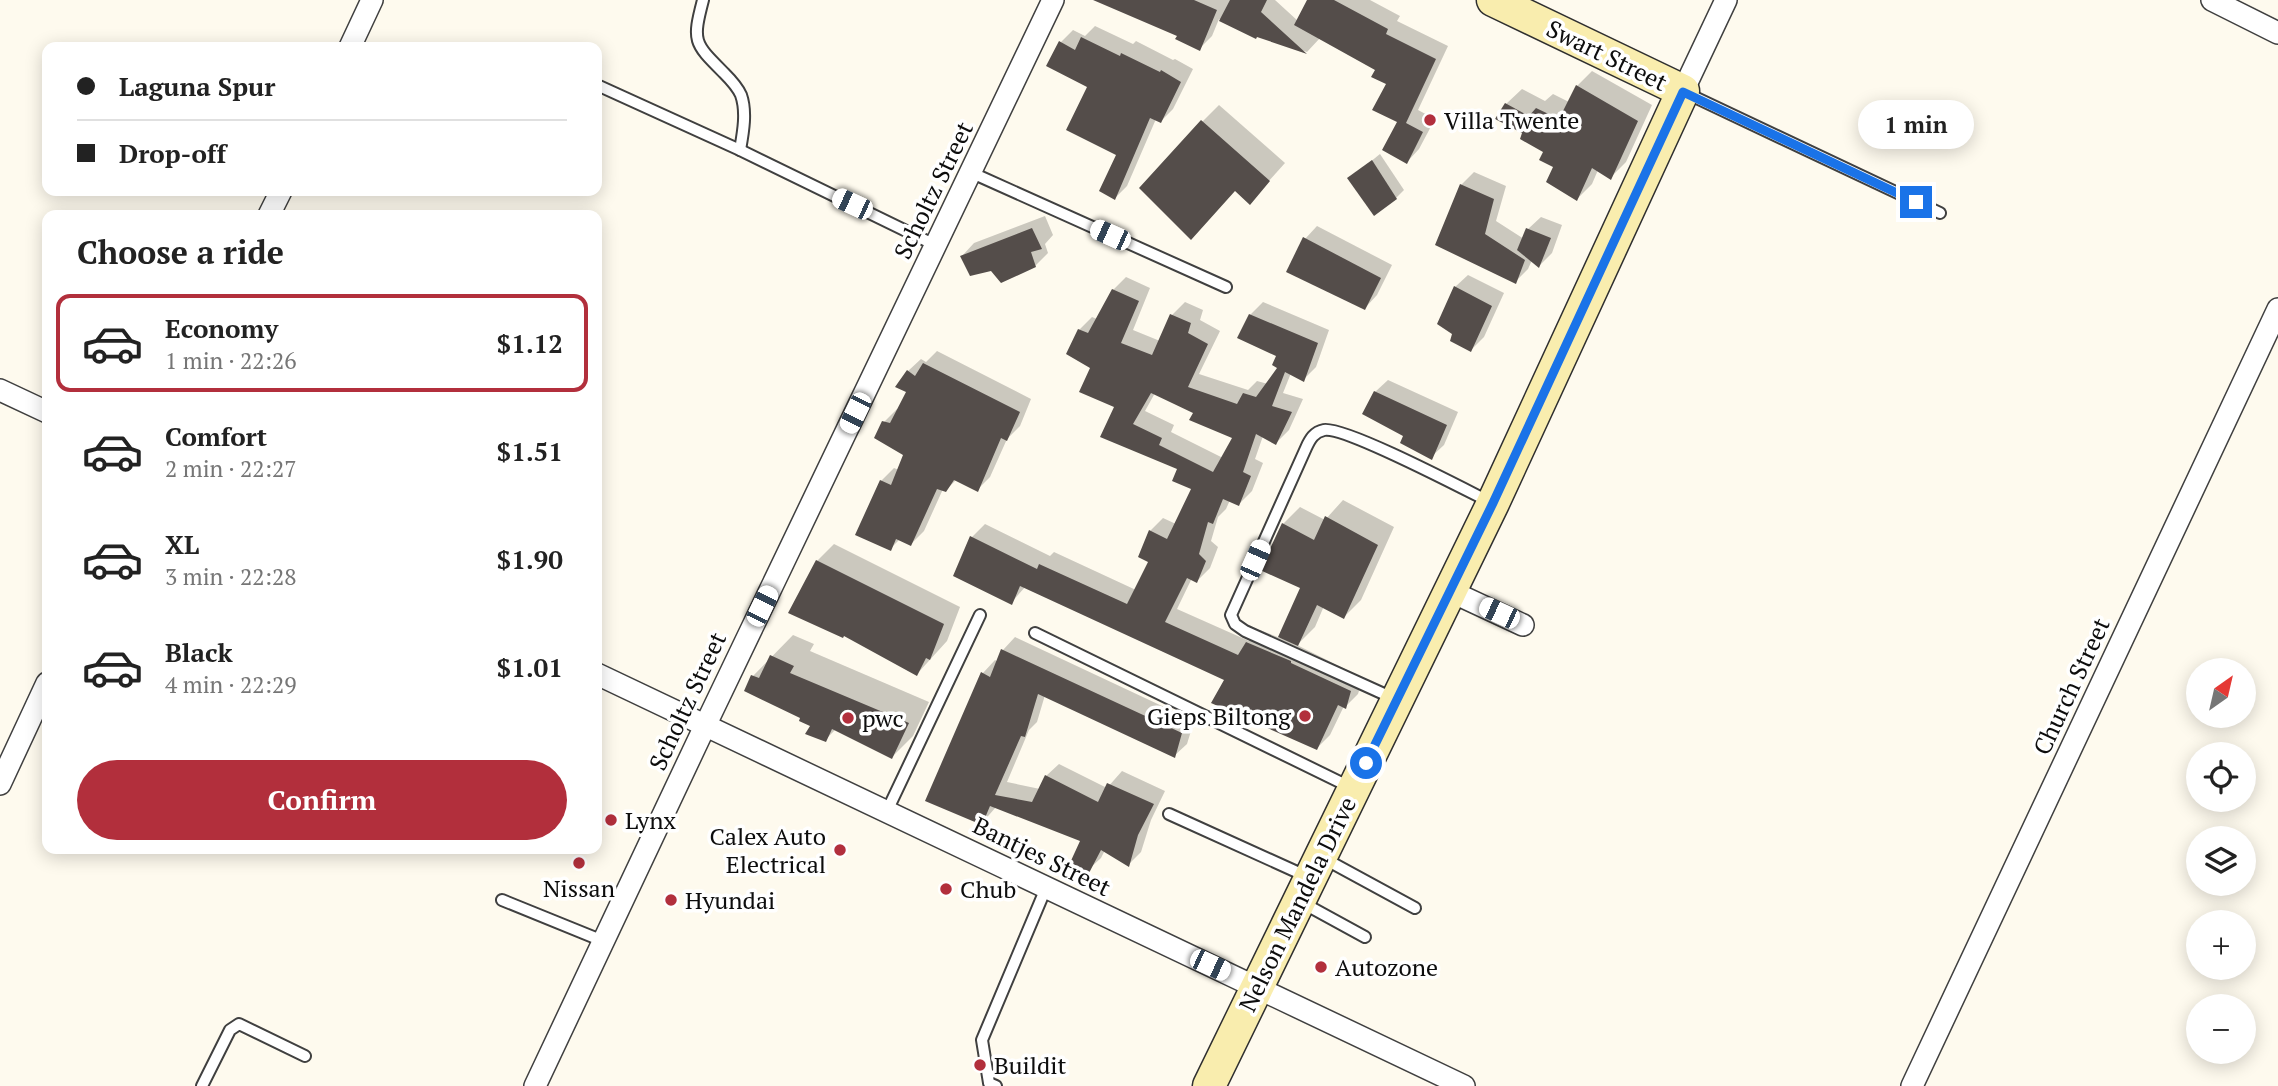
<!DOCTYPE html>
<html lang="en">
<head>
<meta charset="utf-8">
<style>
	:root { --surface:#fff; --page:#f2f2f2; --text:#222; --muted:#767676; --line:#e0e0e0; --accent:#b22f3c }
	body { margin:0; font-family:"PT Serif",serif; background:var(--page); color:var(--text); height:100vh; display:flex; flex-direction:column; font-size:26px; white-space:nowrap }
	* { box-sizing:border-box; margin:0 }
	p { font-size:23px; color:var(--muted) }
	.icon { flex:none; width:38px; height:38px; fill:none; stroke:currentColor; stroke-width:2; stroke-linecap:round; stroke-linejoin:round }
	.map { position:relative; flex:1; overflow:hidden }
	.side { position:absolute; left:42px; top:210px; width:560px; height:644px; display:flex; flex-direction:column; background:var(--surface); border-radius:14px; box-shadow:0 4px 18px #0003 }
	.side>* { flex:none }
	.banner { position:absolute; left:42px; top:42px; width:560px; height:154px; border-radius:14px; box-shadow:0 4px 18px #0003; display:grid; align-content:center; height:154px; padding:0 35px; background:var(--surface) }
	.needle { width:46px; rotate:34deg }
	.controls { position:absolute; left:2186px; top:658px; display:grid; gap:14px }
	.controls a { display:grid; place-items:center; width:70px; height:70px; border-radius:50%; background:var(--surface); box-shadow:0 4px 18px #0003; font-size:35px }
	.end { position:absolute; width:32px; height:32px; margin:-16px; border:9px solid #1a73e8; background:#fff; box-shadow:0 0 0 4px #fff }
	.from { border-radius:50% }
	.bubble { position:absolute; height:49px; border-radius:24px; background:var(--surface); box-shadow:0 4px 18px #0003; font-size:23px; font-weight:600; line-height:49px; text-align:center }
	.car { position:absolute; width:21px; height:42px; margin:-21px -10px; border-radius:9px; box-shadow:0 0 5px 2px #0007; background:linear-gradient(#fff 24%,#345 0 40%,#fff 0 76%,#345 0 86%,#fff 0) }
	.banner b { display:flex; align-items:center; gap:24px; height:66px; font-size:26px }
	.banner b+b { border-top:2px solid var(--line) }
	.banner i { width:18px; height:18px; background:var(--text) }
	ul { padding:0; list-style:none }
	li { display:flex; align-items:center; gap:21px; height:98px; margin:0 14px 10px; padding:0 21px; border:4px solid transparent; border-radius:14px }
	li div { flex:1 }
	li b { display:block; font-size:26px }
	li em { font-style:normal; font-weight:600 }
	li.selected { border-color:var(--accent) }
	li>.icon { width:63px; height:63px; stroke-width:1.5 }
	h2 { padding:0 35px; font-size:32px; line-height:84px }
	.cta { display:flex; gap:14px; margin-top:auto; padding:14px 35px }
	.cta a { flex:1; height:80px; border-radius:42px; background:var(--accent); color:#fff; font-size:28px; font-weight:600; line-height:80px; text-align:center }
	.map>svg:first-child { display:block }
	.shadow { fill:#0003; fill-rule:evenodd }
	.building { fill:#544d4a; fill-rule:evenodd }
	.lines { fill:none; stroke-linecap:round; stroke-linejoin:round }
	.lane-casing { stroke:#404040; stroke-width:14 }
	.street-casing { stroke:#404040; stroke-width:24 }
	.secondary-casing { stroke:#2f2f2f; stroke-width:35 }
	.lane { stroke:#fff; stroke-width:10 }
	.street { stroke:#fff; stroke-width:21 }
	.secondary { stroke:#f9edae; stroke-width:32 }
	.route { stroke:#1a73e8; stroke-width:9 }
	.poi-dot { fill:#b22f3c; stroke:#fff; stroke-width:2.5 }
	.labels { text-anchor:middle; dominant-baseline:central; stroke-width:7; stroke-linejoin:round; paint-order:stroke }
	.street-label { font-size:24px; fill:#0d0d0d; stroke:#fff }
	.poi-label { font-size:24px; fill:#0d0d0d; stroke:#fff; text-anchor:start }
</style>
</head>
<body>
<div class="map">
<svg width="2278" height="1086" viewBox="0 0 2278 1086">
	<rect width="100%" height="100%" fill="#fefaee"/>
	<g class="shadow">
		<polygon points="1101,0 1275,0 1298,21 1309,0 1370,0 1400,16 1397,21 1448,46 1418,110 1435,119 1419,149 1407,162 1400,121 1388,83 1377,70 1320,38 1307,52 1258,35 1256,37 1219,19 1212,36 1199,49 1179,35"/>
		<polygon points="1095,26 1133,44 1136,41 1173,60 1175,59 1193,69 1173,109 1161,121 1156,119 1127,186 1115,198 1119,154 1090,86 1061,42 1073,30 1085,36"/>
		<polygon points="1592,71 1652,105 1626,162 1611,177 1598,170 1592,184 1577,199 1545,151 1524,132 1506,104 1522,89 1545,101 1553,94 1569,102 1577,86"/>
		<polygon points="1219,105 1285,163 1250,202 1202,122"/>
		<polygon points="1380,154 1404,190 1396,198 1349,179"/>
		<polygon points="1474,172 1506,186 1496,221 1524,239 1528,229 1541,217 1562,225 1552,253 1539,266 1532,260 1528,269 1516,281 1438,244 1461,185"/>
		<polygon points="1045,216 1053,235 1045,244 1048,253 1035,266 992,269 962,256 974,243"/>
		<polygon points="1317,226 1392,265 1377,295 1365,308 1305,239"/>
		<polygon points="1468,275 1504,293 1484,337 1471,350 1455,287"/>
		<path d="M1126,277L1150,288L1133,330L1160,341L1172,315L1185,302L1203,310L1200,320L1220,331L1199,374L1248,390L1257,381L1268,384L1280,367L1279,356L1250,315L1263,302L1329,330L1316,367L1303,380L1291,373L1283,393L1303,399L1289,430L1276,443L1263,436L1255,459L1263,463L1252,491L1239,504L1230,500L1226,509L1218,517L1211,541L1218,547L1210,568L1197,581L1192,578L1177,609L1249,641L1260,630L1280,638L1302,588L1283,524L1300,507L1325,520L1343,500L1394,527L1361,600L1344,617L1324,606L1315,627L1297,645L1363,678L1358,694L1345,707L1344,706L1330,735L1317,748L1226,679L1026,586L1011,603L972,537L985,524L1050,556L1054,552L1136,590L1150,562V531L1163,518L1176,524L1193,488L1180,468L1102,436L1116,406L1092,368L1079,330L1092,317L1097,319L1113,290ZM1155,393L1195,412L1235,437L1223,458L1171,432L1174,425L1145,411Z"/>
		<polygon points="937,351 1031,399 1020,426 1007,439 990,477 977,490 957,479 946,490 943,489 924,531 911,544 900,539 890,549 881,481 894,468 899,470 905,454 884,422 897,409 899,410 909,392 908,371 921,359 926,362"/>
		<polygon points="1388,380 1458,412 1444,445 1431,457 1405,436 1375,392"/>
		<polygon points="834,544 960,607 947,641 917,674 845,634 790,612 817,561"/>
		<polygon points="793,635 814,644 810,651 929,702 913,736 892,757 836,729 825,740 812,726 753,676"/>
		<polygon points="1015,637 1194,721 1187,744 1174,756 1045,695 1037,722 1029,730 1007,782 1040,789 1046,776 1059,764 1107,788 1122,771 1165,791 1151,820 1141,852 1129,864 1105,850 1101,858 1088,870 1082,840 996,807 982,823 927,800 983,673 995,660 998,662 1003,650"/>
	</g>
	<g class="building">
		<polygon points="1093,0 1194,0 1217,10 1200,51 1175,39 1177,36"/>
		<polygon points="1230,0 1267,0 1261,12 1307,54 1257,37 1256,39 1219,21"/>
		<polygon points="1307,0 1334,0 1388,29 1386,34 1436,59 1406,123 1423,132 1407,164 1382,150 1397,122 1372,110 1386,84 1371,77 1375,70 1294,25"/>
		<polygon points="1081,37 1120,56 1121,53 1160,72 1161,70 1181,82 1161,123 1150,118 1115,200 1099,191 1116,155 1066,130 1087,87 1046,66 1059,41 1075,50"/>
		<polygon points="1576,85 1638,121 1611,180 1592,168 1577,201 1546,182 1553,167 1539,160 1543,152 1520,139 1522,133 1495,119 1505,103 1529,116 1536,108 1559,119"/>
		<polygon points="1201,120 1270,181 1250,205 1235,191 1191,240 1139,188"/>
		<polygon points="1372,160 1397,199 1374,216 1347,178"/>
		<polygon points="1460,184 1494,199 1485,234 1525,260 1516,284 1435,245"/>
		<polygon points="1032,228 1042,249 1031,252 1036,267 1001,283 991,271 970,276 960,256"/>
		<polygon points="1526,228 1551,238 1539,268 1517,250"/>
		<polygon points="1303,237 1381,278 1365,310 1286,272"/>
		<polygon points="1454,286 1492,306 1471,352 1450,341 1452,334 1437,324"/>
		<path d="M1112,289L1139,301L1121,343L1152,355L1170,314L1191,323L1188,333L1208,344L1188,387L1237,404L1243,393L1256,397L1277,368L1272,365L1276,356L1237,338L1249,314L1318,343L1304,382L1285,372L1272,406L1292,412L1276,445L1256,434L1243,472L1251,476L1239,506L1223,499L1213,524L1208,522L1199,554L1206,561L1197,583L1187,578L1165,622L1238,655L1246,642L1291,661V663L1351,691L1346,709L1338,705L1317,750L1211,703L1224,680L1020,586L1012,605L953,576L970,536L1037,569L1039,564L1127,604L1148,562L1138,557L1149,530L1167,539L1191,489L1172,481L1177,469L1100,437L1114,407L1079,392L1090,368L1066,354L1078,329L1088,333ZM1151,393L1193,413L1189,420L1232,438L1213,472L1159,445L1162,438L1133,424Z"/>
		<polygon points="923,363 1020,412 1007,441 1001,438 978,492 954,480 946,492 937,489 911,546 896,539 891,551 855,535 880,480 891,485 903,455 874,438 882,421 890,423 906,392 895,387 907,370 915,376"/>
		<polygon points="1374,391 1447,425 1432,460 1400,443 1403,436 1362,414"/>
		<polygon points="1325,516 1378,545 1344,619 1317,605 1298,646 1278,637 1300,588 1260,570 1282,523 1314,540"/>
		<polygon points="816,560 944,624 930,660 926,658 917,676 844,636 843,638 788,613"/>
		<polygon points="1001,649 1182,733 1175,758 1038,694 1025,737 1021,736 995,795 1032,802 1045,775 1098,802 1107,783 1154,804 1138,835 1129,867 1101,850 1089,873 1069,865 1080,841 990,806 982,825 925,801 981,672 990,677"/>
		<polygon points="770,655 794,666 790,673 909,723 892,759 832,729 826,742 805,734 810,726 799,721 800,718 744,691 751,675 759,678"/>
	</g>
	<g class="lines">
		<defs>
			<g id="lane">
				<path d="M703,0C692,42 694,43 724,73C730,79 737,86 741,95C747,112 743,133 740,150"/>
				<polyline points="597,85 740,150 935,245"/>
				<polyline points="1686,93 1940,213"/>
				<polyline points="970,172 1226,287"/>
				<polyline points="1035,633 1350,787"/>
				<path d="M1395,699L1245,631L1235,624L1231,615L1306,448C1310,439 1314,432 1324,430C1344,426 1464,489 1490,502"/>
				<polyline points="887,811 980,615"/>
				<polyline points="1169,814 1308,877"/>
				<polyline points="1323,858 1415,908"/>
				<polyline points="502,900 603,941"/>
				<polyline points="1301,902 1365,937"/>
				<polyline points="202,1086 230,1030 239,1024 305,1056"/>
				<polyline points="996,1086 989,1083 982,1040 1046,888"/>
			</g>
			<g id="street">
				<polyline points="2212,0 2278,33"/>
				<polyline points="350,47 372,0"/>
				<polyline points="1683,91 1726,0"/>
				<polyline points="269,215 281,191"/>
				<polyline points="0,390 47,412"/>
				<polyline points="1450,591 1523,625"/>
				<polyline points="597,674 1464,1086"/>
				<polyline points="0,784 47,683"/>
				<polyline points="535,1086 705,726 1053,0"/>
				<polyline points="1912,1086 2278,309"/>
			</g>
			<polyline id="secondary" points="1209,1086 1493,503 1683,91 1493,0"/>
		</defs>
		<use href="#lane" class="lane-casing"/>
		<use href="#street" class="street-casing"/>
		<use href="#secondary" class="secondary-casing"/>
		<use href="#lane" class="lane"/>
		<use href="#street" class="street"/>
		<use href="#secondary" class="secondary"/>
	</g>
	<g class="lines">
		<polyline class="route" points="1366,763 1493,503 1683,92 1916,202"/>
	</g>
	<g class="poi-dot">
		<circle cx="1430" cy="120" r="7"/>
		<circle cx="1305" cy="716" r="7"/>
		<circle cx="848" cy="718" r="7"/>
		<circle cx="611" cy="820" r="7"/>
		<circle cx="840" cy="850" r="7"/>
		<circle cx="579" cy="863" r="7"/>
		<circle cx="946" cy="889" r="7"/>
		<circle cx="671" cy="900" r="7"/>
		<circle cx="1321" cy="967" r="7"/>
		<circle cx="980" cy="1065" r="7"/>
	</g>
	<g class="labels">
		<g class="street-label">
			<text transform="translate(1607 55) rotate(26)">Swart Street</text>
			<text transform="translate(933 190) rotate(-64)">Scholtz Street</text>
			<text transform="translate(2071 686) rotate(-65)">Church Street</text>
			<text transform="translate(687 701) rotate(-65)">Scholtz Street</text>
			<text transform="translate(1042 856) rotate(26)">Bantjes Street</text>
			<text transform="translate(1297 904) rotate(-64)">Nelson Mandela Drive</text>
		</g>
		<g class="poi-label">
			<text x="1444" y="120">Villa Twente</text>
			<text x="1291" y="716" text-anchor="end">Gieps Biltong</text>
			<text x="862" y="718">pwc</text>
			<text x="625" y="820">Lynx</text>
			<text x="826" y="836" text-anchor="end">Calex Auto<tspan x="826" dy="28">Electrical</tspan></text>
			<text x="579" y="888" text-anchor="middle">Nissan</text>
			<text x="960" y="889">Chub</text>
			<text x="685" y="900">Hyundai</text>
			<text x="1335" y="967">Autozone</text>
			<text x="994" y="1065">Buildit</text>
		</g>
	</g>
</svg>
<div class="controls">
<a><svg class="needle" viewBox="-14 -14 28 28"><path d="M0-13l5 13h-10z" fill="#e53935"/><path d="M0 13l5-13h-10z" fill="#767676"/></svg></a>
<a><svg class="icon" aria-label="locate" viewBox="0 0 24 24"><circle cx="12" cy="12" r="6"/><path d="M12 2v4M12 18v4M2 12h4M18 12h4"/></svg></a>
<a><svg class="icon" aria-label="layers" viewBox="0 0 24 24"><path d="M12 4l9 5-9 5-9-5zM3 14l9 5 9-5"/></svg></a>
<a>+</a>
<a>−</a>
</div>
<i class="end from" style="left:1366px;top:763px"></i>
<i class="end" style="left:1916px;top:202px"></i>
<div class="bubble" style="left:1858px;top:100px;width:116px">1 min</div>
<i class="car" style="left:852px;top:204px;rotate:295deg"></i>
<i class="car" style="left:1110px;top:235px;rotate:294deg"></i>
<i class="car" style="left:855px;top:413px;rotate:206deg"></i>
<i class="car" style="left:1255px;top:560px;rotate:24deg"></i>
<i class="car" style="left:762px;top:606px;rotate:26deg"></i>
<i class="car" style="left:1499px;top:613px;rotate:295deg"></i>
<i class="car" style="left:1210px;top:965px;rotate:115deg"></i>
<div class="banner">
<b><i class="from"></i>Laguna Spur</b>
<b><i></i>Drop-off</b>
</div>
<section class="side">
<h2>Choose a ride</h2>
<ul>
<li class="selected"><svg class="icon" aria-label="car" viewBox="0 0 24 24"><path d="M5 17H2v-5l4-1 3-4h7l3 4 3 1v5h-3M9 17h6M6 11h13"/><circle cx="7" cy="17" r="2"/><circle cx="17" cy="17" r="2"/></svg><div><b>Economy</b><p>1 min · 22:26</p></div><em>$1.12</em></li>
<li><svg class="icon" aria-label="car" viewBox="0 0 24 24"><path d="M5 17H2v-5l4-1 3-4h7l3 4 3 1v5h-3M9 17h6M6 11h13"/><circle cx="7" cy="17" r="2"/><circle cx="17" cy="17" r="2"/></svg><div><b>Comfort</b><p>2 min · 22:27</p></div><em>$1.51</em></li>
<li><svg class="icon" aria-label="car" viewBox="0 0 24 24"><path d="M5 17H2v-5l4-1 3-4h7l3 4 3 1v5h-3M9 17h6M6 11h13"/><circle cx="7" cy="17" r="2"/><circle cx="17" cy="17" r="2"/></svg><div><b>XL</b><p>3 min · 22:28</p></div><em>$1.90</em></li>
<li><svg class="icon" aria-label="car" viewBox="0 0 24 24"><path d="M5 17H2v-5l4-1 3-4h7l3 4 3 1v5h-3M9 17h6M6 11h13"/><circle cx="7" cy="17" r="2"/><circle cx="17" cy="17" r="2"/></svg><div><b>Black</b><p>4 min · 22:29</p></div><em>$1.01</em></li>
</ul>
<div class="cta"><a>Confirm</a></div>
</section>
</div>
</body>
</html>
